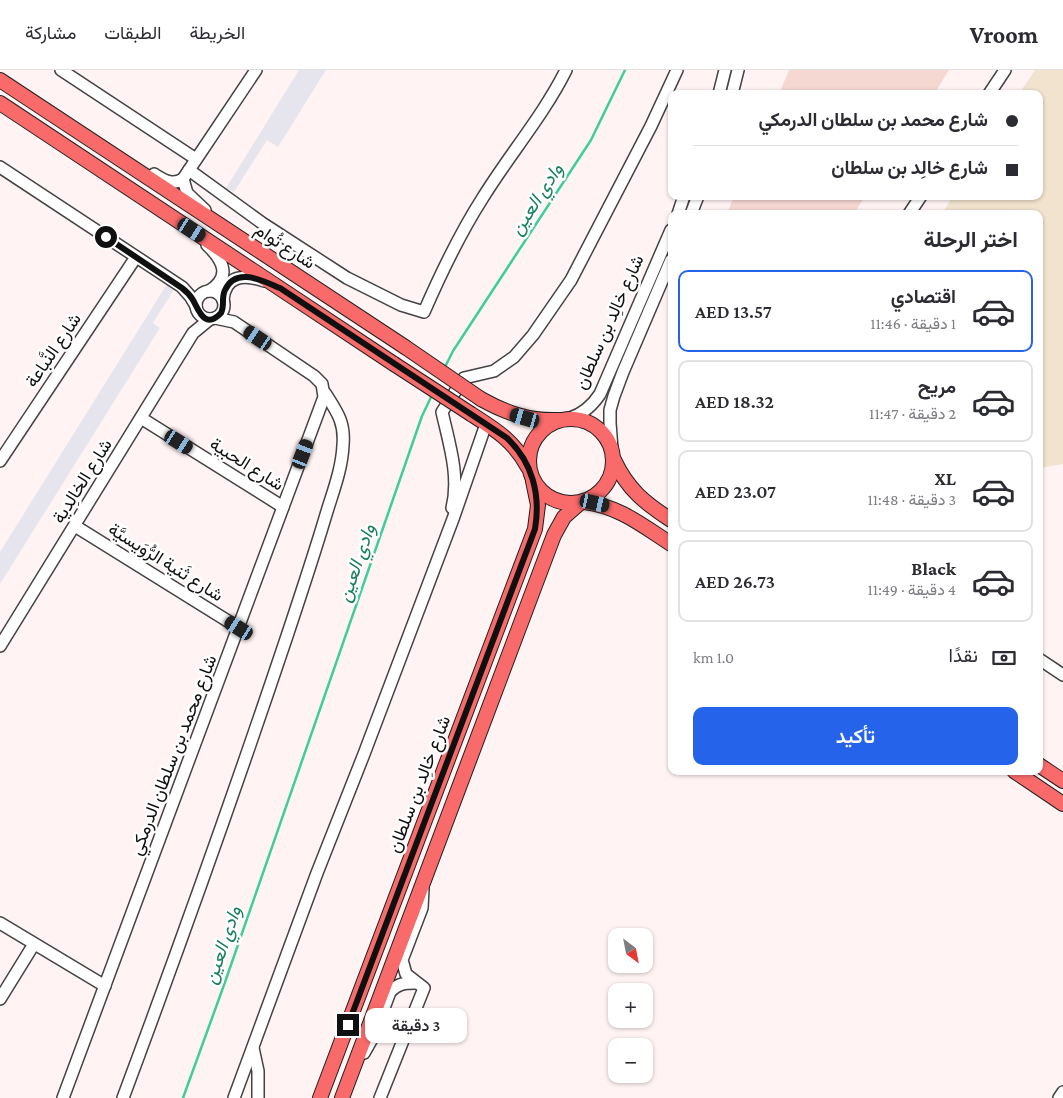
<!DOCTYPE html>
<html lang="ar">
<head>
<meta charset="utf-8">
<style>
	:root { --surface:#fff; --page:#f2f2f3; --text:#2b2b33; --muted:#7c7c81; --line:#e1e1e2; --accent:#2563eb }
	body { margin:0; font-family:"Crimson Pro",Vazirmatn,serif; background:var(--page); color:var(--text); direction:rtl; height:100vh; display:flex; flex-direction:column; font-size:19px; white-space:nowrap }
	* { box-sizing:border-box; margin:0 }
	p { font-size:16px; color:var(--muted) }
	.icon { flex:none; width:28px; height:28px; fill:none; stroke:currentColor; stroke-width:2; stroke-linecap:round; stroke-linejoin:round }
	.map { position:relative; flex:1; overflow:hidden; direction:ltr }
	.sheet { position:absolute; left:668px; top:140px; width:375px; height:565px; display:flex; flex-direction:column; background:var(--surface); border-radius:10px; box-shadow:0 1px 4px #0004; direction:rtl }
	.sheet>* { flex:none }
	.banner { position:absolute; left:668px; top:20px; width:375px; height:110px; border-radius:10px; box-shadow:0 1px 4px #0004; direction:rtl; display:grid; align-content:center; height:110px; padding:0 25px; background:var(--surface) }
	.needle { width:32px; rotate:148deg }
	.buttons { position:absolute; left:608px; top:858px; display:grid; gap:10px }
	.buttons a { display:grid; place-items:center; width:45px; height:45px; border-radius:10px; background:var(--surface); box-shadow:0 1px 4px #0004; font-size:25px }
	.end { position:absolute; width:22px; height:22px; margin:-11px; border:6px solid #101010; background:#fff; box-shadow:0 0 0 2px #fff }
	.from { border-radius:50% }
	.bubble { position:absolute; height:35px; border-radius:10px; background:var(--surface); box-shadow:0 1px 4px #0004; font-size:16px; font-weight:600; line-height:35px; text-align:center; direction:rtl }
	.car { position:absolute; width:15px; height:30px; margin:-15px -8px; border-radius:6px; box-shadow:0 0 4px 1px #0007; background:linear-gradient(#222 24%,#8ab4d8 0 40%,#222 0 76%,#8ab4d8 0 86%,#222 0) }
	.banner b { display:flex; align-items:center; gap:18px; height:48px; font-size:19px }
	.banner b+b { border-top:1px solid var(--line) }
	.banner i { width:12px; height:12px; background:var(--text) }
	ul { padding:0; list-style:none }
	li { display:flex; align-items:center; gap:15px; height:82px; margin:0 10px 8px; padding:0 15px; border:2px solid var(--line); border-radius:10px }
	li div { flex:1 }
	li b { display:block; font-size:19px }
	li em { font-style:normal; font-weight:600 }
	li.current { border-color:var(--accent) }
	li>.icon { width:45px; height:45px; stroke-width:1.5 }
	h2 { padding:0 25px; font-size:22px; line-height:60px }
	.pay { display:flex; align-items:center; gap:12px; height:55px; padding:0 25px; font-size:19px }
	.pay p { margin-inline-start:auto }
	.action { display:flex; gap:10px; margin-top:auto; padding:10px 25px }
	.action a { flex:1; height:58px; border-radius:10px; background:var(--accent); color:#fff; font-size:20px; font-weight:600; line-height:58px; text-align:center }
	header { display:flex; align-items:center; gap:30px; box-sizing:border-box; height:70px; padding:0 25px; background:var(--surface); border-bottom:1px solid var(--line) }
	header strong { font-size:24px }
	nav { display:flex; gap:28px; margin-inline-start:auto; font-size:18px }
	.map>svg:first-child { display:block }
	.industrial { fill:#e6e5ee }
	.farmland { fill:#f6d8d3 }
	.pitch { fill:#f2e3ce }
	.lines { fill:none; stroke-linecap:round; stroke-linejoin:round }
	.stream { stroke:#3ece9b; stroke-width:2.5 }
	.minor-casing { stroke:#434343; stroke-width:14 }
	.major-casing { stroke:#212121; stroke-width:16 }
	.minor { stroke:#fff; stroke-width:11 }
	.major { stroke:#f96a6a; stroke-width:14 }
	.major-bridge-casing { stroke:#212121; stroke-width:16; stroke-linecap:butt }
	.major-bridge { stroke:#f96a6a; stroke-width:14 }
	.route { stroke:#101010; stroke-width:6 }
	.labels { text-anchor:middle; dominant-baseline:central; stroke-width:5; stroke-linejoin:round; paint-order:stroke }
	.street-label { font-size:18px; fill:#101010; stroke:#fff }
	.water-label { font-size:19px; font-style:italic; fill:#167f5e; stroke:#fff }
</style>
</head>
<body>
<header>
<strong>Vroom</strong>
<nav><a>الخريطة</a><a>الطبقات</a><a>مشاركة</a></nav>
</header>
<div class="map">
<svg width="1063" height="1028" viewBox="0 0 1063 1028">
	<rect width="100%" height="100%" fill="#fff4f3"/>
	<g class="industrial">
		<polygon points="299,0 326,0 278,77 267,70 234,122 226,118"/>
		<polygon points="167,214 175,218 153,253 160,258 0,514 0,482"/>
	</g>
	<g class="farmland">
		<polygon points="789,0 949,0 934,24 779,24"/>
		<polygon points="734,126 865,126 854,144 727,144"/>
	</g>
	<polygon class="pitch" points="1035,0 1063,0 1063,394 1039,398 1039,144 942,144 953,126 1039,126 1039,24 1019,24"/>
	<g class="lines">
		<g class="stream">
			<polyline points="445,297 453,281 591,70 625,0"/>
			<polyline points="183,1028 224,915 422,346 432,325"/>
		</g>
		<defs>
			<g id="minor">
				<polyline points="61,0 196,89"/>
				<polyline points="719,24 725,0"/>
				<polyline points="732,24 738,0"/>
				<polyline points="989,24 1005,0"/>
				<polyline points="0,97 182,217 190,226 196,236"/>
				<path d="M189,100L262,153L347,208L401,235L424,242C441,203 459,165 482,129C509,85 543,46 566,0"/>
				<path d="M154,104C164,110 172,116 183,109L256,0"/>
				<polyline points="183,109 187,123 205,140"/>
				<polyline points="678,144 684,126"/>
				<polyline points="691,144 698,126"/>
				<polyline points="909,144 921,126"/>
				<path d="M207,175C223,190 232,207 209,221"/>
				<circle cx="210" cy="235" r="14"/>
				<path d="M223,230C225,205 244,204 264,211"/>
				<polyline points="141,348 283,437"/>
				<path d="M570,348C583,344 592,336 600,324L671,160"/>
				<polyline points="612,379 610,353 610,340 614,326 623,302 671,190"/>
				<polyline points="0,391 136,187"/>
				<path d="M452,438C460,406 449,373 442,342L464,308L494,301L514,287L533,265L571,210L651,56L677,0"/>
				<polyline points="75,456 239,558"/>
				<polyline points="0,576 193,263 210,249"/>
				<polyline points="1039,589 1063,605"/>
				<polyline points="0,853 105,916"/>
				<polyline points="0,929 34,874"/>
				<polyline points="253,978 258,1001 258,1028"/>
				<path d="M364,983L373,967L390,922C398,913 405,913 416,913"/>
				<polyline points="63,1028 324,327 322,314 314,306 234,252 215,248"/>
				<path d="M123,1028C180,875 235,721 287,566C300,527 313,488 325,448C332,424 342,400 343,375C345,352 337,342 325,323"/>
				<polyline points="234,1028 317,803 364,684 453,449 486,354"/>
				<polyline points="380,1028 424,918 406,904 402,890 422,838 423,819"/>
				<polyline points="1059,1028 1063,1022"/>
			</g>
			<g id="major">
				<polyline points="0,10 405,277"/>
				<polyline points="0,33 394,294"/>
				<path d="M481,329C506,343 529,351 558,350"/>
				<path d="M471,344C496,360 513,370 528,397"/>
				<circle cx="571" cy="391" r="42"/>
				<path d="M614,390C628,420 645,433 671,450"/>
				<path d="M584,432C619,436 643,456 671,474"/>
				<polyline points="1039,695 1063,711"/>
				<polyline points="1014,701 1063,734"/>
				<polyline points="320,1028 535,459 538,435 533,411"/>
				<polyline points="342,1028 554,465 564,447 580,433"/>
			</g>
		</defs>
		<use href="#minor" class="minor-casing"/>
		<use href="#major" class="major-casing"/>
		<use href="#minor" class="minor"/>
		<use href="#major" class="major"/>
		<defs>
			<g id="major-bridge">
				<polyline points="405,277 481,329"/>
				<polyline points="394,294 471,344"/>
			</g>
		</defs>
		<use href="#major-bridge" class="major-bridge-casing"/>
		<use href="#major-bridge" class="major-bridge"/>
	</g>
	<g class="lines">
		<path class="route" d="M106,167L182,218C186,221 190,225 193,230C199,241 205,260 221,243C225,235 221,228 225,220C236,196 263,211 280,218L507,368C532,392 541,424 535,459L348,955"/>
	</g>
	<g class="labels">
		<g class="street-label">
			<text transform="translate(285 176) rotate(33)">شارع تُوام</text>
			<text transform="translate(609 252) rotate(-66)">شارع خالِد بن سلطان</text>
			<text transform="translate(53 280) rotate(-56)">شارع النَّباعة</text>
			<text transform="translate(247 394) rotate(32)">شارع الحبية</text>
			<text transform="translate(82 411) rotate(-58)">شارع الخالِدية</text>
			<text transform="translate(166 492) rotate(32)">شارع ثَنية الرُّوَيسيَّة</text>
			<text transform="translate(173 685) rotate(-69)">شارع محمد بن سلطان الدرمكي</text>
			<text transform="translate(419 714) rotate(-69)">شارع خالِد بن سلطان</text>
		</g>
		<g class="water-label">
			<text transform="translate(536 129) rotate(-57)">وادي العين</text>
			<text transform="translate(356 493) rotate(-71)">وادي العين</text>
			<text transform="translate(222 875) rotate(-71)">وادي العين</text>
		</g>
	</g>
</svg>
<div class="buttons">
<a><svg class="needle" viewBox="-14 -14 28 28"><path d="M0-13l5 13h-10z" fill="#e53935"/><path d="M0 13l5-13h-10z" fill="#7c7c81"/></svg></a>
<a>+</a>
<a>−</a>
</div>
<i class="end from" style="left:106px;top:167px"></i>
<i class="end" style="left:348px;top:955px"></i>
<div class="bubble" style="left:365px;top:938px;width:102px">3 دقيقة</div>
<i class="car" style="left:192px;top:160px;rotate:123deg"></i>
<i class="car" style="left:258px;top:268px;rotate:304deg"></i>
<i class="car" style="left:525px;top:348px;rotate:286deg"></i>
<i class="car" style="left:179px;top:372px;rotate:122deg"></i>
<i class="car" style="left:303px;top:384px;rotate:21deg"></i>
<i class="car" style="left:595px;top:433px;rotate:103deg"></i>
<i class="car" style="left:239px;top:558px;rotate:302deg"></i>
<div class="banner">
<b><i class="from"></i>شارع محمد بن سلطان الدرمكي</b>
<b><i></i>شارع خالِد بن سلطان</b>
</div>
<section class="sheet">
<h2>اختر الرحلة</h2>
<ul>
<li class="current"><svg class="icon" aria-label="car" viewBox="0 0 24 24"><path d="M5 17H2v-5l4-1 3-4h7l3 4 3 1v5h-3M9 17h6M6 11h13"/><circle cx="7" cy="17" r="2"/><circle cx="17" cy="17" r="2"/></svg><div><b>اقتصادي</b><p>1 دقيقة · 11:46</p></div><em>AED 13.57</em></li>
<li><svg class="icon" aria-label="car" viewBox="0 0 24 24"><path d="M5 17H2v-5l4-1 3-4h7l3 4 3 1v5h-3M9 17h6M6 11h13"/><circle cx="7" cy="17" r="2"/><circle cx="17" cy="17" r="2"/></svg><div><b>مريح</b><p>2 دقيقة · 11:47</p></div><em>AED 18.32</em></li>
<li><svg class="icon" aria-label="car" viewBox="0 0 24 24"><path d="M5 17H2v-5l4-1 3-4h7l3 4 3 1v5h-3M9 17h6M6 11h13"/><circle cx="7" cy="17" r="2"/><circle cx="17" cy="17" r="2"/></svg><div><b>XL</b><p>3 دقيقة · 11:48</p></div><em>AED 23.07</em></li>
<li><svg class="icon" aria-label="car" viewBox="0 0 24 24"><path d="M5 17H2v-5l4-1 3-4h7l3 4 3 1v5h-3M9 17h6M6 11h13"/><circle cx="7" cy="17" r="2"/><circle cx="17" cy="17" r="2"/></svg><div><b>Black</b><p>4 دقيقة · 11:49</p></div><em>AED 26.73</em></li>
</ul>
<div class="pay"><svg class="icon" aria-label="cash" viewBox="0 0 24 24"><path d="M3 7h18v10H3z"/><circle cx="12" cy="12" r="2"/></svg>نقدًا<p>1.0 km</p></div>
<div class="action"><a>تأكيد</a></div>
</section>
</div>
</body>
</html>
